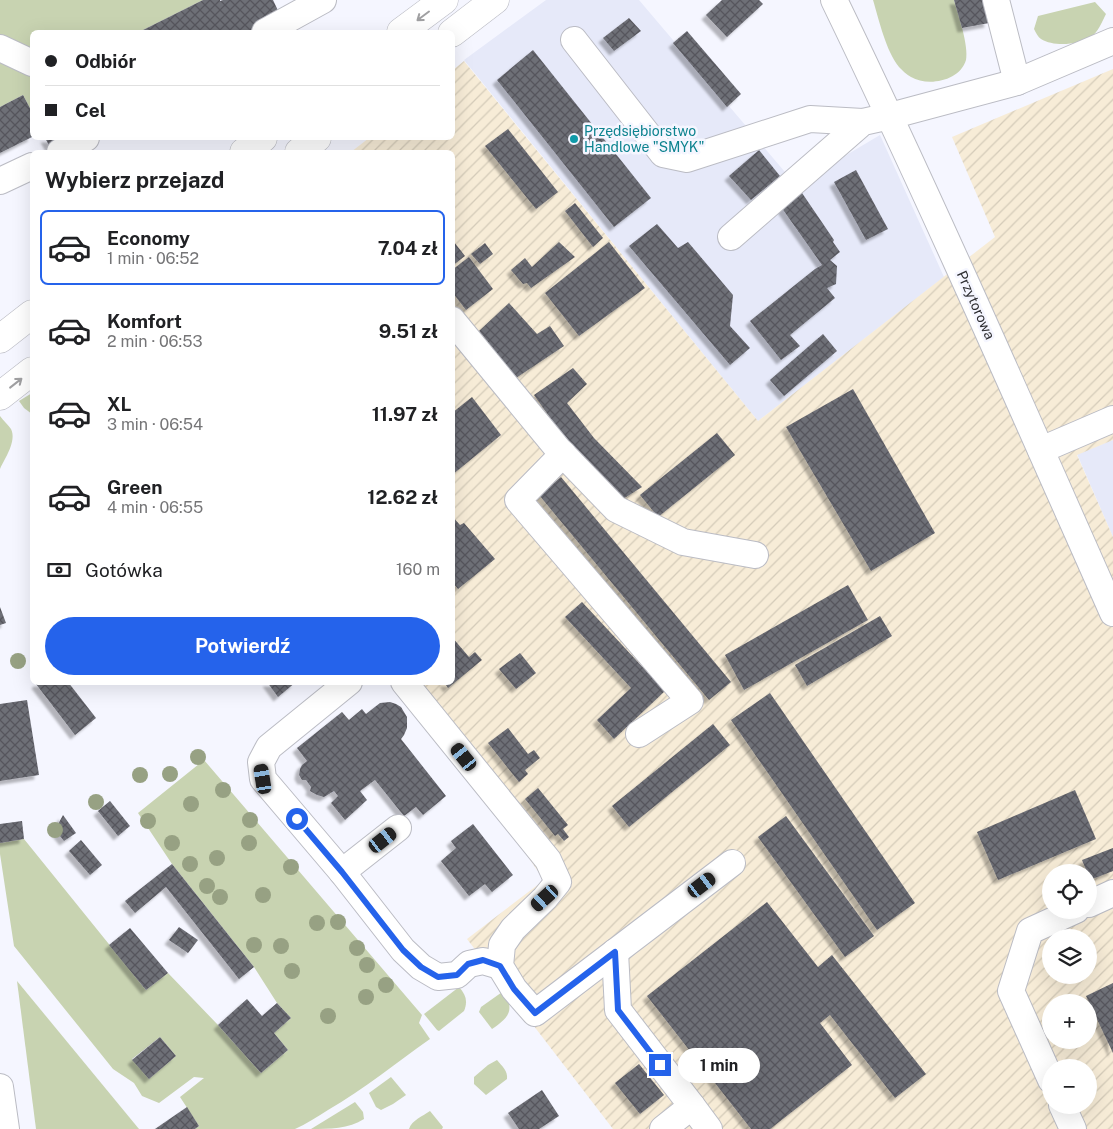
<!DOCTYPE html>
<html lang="pl">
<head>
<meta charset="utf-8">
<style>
	:root { --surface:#fff; --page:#f2f2f2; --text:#202124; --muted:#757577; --line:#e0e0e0; --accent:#2563eb }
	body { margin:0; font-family:"Public Sans",sans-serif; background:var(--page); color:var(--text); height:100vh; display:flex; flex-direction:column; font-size:19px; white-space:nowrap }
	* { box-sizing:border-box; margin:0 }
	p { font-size:16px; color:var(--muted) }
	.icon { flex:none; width:28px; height:28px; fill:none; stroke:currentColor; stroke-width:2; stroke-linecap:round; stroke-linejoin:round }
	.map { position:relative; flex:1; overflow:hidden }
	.panel { position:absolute; left:30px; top:150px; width:425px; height:535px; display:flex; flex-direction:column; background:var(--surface); border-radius:8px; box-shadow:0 5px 20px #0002 }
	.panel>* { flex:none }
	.banner { position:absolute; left:30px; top:30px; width:425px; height:110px; border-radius:8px; box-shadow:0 5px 20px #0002; display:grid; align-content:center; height:110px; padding:0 15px; background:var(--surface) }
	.controls { position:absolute; left:1042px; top:864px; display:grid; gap:10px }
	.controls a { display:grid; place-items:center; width:55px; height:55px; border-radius:50%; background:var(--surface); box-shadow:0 5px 20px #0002; font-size:25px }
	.end { position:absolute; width:22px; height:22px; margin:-11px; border:6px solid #2563eb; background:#fff; box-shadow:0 0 0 2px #fff }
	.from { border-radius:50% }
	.bubble { position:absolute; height:35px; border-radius:18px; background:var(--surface); box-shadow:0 5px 20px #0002; font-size:16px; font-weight:700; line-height:35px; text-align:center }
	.car { position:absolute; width:15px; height:30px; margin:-15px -8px; border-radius:6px; box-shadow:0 0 4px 1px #0007; background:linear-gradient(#222 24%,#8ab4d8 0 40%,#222 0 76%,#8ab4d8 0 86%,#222 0) }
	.banner b { display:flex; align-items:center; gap:18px; height:48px; font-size:19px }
	.banner b+b { border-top:1px solid var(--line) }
	.banner i { width:12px; height:12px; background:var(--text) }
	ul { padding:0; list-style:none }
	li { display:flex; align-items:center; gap:15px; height:75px; margin:0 10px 8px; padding:0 5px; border:2px solid transparent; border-radius:8px }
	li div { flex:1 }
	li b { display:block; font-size:19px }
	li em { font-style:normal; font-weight:700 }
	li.current { border-color:var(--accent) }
	li>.icon { width:45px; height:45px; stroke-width:1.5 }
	h2 { padding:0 15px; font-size:22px; line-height:60px }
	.pay { display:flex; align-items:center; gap:12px; height:55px; padding:0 15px; font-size:19px }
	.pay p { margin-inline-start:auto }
	.cta { display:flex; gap:10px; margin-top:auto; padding:10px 15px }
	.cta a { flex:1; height:58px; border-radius:30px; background:var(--accent); color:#fff; font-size:20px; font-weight:700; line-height:58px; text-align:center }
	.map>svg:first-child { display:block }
	.built { fill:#e6e9f9 }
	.industrial { fill:url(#industrial-furrows); fill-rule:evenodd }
	.green { fill:#c8d3b1; fill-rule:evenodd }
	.building { fill:url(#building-cross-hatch); filter:url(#shadow) }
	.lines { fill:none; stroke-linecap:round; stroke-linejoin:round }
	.minor-casing { stroke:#bbbcc4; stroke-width:28 }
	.major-casing { stroke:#bbbcc4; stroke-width:29 }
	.minor { stroke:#fff; stroke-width:26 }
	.major { stroke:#fff; stroke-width:28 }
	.tree { fill:#97a183 }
	.oneway { stroke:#a0a0a2 }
	.route { stroke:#2563eb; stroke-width:6 }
	.culture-dot { fill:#0f9aa8; stroke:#f5f6ff; stroke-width:2 }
	.labels { text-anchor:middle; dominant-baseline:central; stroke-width:5; stroke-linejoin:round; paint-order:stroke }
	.culture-label { font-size:14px; fill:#0d838f; stroke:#f5f6ff; text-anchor:start }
	.street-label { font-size:14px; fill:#2c2c30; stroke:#f5f6ff }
</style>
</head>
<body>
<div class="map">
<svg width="1113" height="1129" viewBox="0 0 1113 1129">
	<defs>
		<pattern id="industrial-furrows" width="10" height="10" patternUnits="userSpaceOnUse" patternTransform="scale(1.25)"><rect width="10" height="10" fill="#f7ecd7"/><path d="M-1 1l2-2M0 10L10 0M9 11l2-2" fill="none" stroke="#d4cbb9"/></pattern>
		<pattern id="building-cross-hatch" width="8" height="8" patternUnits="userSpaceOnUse" patternTransform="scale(1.25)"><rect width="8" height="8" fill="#6e6f77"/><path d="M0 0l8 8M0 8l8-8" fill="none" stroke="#56565d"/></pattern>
		<filter id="shadow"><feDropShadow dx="-4.5" dy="4.5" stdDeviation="1" flood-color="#0004"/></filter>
	</defs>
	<rect width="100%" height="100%" fill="#f5f6ff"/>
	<g class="built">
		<polygon points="546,0 639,0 796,185 880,135 944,277 758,421 464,60"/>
		<polygon points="1113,440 1113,537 1077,454"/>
	</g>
	<path class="industrial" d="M464,61L758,421L995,237L952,137L1113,69V440L1077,455L1113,537V1129H613L467,939L544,880L407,683L452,682V152H351L369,138H452L453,70ZM1051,872H1089V910H1051ZM1051,938H1089V975H1051ZM1051,1002H1089V1040H1051ZM1051,1068H1089V1105H1051Z"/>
	<g class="green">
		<polygon points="0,0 203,0 139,32 32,32 32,110 31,110 23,95 0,107"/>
		<path d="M873,0H954C958,14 969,46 966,60C960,81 928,87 911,77C907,75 902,70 899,67C886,51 879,20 873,0Z"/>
		<path d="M1095,2L1106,14C1102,22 1098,32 1091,37C1078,45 1054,47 1041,39C1038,37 1036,33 1034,29L1038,16Z"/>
		<polygon points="32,393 32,414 24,408 19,401"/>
		<path d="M0,416C3,420 8,425 11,429C17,441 5,458 0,469Z"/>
		<path d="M204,760L422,1015L419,1023L430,1039C396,1063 364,1089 328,1110C317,1117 306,1124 295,1129H195L199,1126L180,1097L204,1078L194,1077L159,1103L142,1096L134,1083L113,1069L14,946L0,854V843L24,839L146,990L168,973L218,1025L261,1073L288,1050L274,1033L291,1018L277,1003L254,967L172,864L138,813ZM160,1037L176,1056L149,1079L132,1059Z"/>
		<polygon points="17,981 139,1129 36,1129"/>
		<path d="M459,987C466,995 468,1001 464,1011L439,1031L437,1030L424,1014Z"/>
		<path d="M505,990C513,1011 511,1016 492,1029L479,1012L481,1007Z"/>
		<path d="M497,1060C502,1066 508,1071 507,1079L486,1095L474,1084V1077L488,1065Z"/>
		<polygon points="391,1077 406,1095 393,1104 381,1110 376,1107 369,1093"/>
		<path d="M355,1102L363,1112L364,1119C349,1129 329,1129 311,1129Z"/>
		<path d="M430,1111L443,1127L442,1129H409C412,1120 423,1116 430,1111Z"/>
	</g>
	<g class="building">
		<polygon points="203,0 220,0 220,1 223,0 273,0 282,19 255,32 233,32 232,30 227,32 139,32"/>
		<polygon points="722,0 759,0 763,4 727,37 706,15"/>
		<polygon points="954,0 983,0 989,23 962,28"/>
		<polygon points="629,18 641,31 614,51 603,38"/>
		<polygon points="687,31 741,94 727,107 673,43"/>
		<polygon points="533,50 651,198 614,227 497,80"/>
		<polygon points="23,95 31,110 32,110 32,137 0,153 0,107"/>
		<polygon points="508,129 558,192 536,209 485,146"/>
		<polygon points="45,138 70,138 50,147"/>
		<polygon points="759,150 780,176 751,200 729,176"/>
		<polygon points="856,170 888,229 866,240 834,182"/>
		<polygon points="800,190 834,240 833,242 840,252 830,260 837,266 836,284 827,288 835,298 790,335 800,346 781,360 750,321 815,269 822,265 779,204"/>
		<polygon points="575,203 603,238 593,247 565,211"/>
		<polygon points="657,224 678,248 688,242 733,295 730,326 750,348 730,365 629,246"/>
		<polygon points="454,242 465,256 452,266 452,244"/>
		<polygon points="559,242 575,257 531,288 527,283 523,284 511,270 525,258 532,267"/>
		<polygon points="609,242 645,288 579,336 545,293"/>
		<polygon points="485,243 493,254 480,264 471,254"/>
		<polygon points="469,257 493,289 466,310 452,292 452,270"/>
		<polygon points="509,303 537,334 550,326 564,346 516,378 479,331"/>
		<polygon points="823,334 837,351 784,396 770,380"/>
		<polygon points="573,368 587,384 567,403 594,438 642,487 623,499 572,449 534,395"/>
		<polygon points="853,389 935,533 871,571 786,427"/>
		<polygon points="472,397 501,435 452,475 452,413"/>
		<polygon points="717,433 735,455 658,517 640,495"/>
		<polygon points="561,477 731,682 709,700 539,495"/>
		<polygon points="452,516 460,525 464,523 495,559 458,589 452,582"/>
		<polygon points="848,585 868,620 744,690 725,655"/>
		<polygon points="582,602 665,691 614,739 597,720 631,688 565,617"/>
		<polygon points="0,607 6,623 0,625"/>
		<polygon points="880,616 892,636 807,686 795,665"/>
		<polygon points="452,637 469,657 475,652 482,660 448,688 444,682 452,682"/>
		<polygon points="520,653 536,673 516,689 499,669"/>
		<polygon points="38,682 68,682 96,718 75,735 36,684"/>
		<polygon points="267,682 296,682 278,697"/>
		<polygon points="770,693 915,903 877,930 731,720"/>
		<polygon points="27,700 39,775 0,781 0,704"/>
		<polygon points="390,702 396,704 401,707 407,717 407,728 404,735 401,739 446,796 423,815 416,807 404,816 375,780 360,791 367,800 345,820 331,803 338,796 334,791 324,797 317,795 310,791 311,787 306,780 302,780 299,775 300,769 302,765 307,761 297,748 342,712 349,720 362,709 366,714 380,703"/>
		<polygon points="713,724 730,745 629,827 612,806"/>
		<polygon points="508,728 528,754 534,750 540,758 525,770 528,774 519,782 488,743"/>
		<polygon points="538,788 568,825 563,829 569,837 564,841 558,834 555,836 525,799"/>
		<polygon points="1075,790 1096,839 998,880 977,832"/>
		<polygon points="110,801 130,826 118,836 98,811"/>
		<polygon points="63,815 76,833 64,841 55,830"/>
		<polygon points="786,816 874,936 845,957 758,837"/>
		<polygon points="22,821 24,839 0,843 0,824"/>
		<polygon points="473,824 513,875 492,892 485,884 469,896 441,861 456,848 451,841"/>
		<polygon points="81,840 102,865 90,875 69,851"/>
		<polygon points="1113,848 1113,871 1090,880 1089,872 1087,872 1082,860"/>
		<polygon points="172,864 254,967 239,979 166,887 135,913 125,901"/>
		<polygon points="767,902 818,967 832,955 926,1074 895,1098 830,1015 820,1023 852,1065 770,1129 751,1129 647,996"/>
		<polygon points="179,927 198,940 188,953 169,940"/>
		<polygon points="130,928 168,973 146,990 109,945"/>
		<polygon points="1113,983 1113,1053 1086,996"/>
		<polygon points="247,999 262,1016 277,1003 291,1018 274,1033 288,1050 261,1073 218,1025"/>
		<polygon points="160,1037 176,1056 149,1079 132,1060"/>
		<polygon points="639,1064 664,1095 640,1114 615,1083"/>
		<polygon points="542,1090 559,1116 539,1129 519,1129 508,1113"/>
		<polygon points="187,1107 199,1126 195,1129 155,1129"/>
	</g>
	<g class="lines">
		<defs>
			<g id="minor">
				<path d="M834,0C932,202 1022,408 1113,613"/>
				<polyline points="996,0 1017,82"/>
				<polyline points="265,32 323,0"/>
				<polyline points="574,40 663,154 687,159 810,119 863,122"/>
				<polyline points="0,48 32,63"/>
				<polyline points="60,152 86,138"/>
				<polyline points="0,181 32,166"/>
				<polyline points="731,237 863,122 890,116 1017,82 1113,41"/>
				<polyline points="452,320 558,449 616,509 683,542 755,555"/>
				<polyline points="1041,450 1113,419"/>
				<polyline points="563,454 518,500 690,701 639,734"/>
				<polyline points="349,682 269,747 261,762 263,779 342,872 403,950 421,967 438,977 457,975 469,964 483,961 500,966"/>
				<polyline points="404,682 548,860 558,882 545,898 513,929 502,945 500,966 514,989 535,1013 732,863"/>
				<polyline points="342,872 398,828"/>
				<polyline points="1089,904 1113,893"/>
				<polyline points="615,952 618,1010 692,1106 663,1129"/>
				<polyline points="1051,1080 1011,991 1030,931 1076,910"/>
				<polyline points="0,1087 6,1129"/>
				<polyline points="1062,1105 1073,1129"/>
				<polyline points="692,1106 709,1129"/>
			</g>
			<g id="major">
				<polyline points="401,32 444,0"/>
				<polyline points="452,33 495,0"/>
				<polyline points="244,152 263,138"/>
				<polyline points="299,152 317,138"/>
				<polyline points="0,339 32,314"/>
				<polyline points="0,396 32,371"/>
			</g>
		</defs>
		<use href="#minor" class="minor-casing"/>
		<use href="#major" class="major-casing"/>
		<use href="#minor" class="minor"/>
		<use href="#major" class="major"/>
	</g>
	<g class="tree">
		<circle cx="18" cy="661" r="8"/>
		<circle cx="198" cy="757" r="8"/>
		<circle cx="170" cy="774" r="8"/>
		<circle cx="140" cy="775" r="8"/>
		<circle cx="223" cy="790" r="8"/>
		<circle cx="96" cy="802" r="8"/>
		<circle cx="191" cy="804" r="8"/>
		<circle cx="250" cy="820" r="8"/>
		<circle cx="148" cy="821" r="8"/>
		<circle cx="55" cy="830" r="8"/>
		<circle cx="172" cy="843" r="8"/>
		<circle cx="249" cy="843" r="8"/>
		<circle cx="217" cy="858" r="8"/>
		<circle cx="190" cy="864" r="8"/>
		<circle cx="291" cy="867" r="8"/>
		<circle cx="207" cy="886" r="8"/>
		<circle cx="263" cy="895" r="8"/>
		<circle cx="220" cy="897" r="8"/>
		<circle cx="338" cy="922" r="8"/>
		<circle cx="317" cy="923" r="8"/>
		<circle cx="254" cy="945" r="8"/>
		<circle cx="281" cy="946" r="8"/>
		<circle cx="357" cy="948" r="8"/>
		<circle cx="367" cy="965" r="8"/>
		<circle cx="292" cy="971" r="8"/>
		<circle cx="386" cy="985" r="8"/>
		<circle cx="366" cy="997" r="8"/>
		<circle cx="328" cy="1016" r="8"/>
	</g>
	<defs><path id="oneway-shaft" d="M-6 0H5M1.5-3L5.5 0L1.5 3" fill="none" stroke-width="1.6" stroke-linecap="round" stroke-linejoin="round" transform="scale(1.25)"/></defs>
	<g class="oneway">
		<use href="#oneway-shaft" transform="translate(423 16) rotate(143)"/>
		<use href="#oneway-shaft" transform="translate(16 383) rotate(-38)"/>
	</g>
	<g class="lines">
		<polyline class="route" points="297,819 342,872 403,950 421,967 438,977 457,975 468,964 483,960 500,966 514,989 535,1013 615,952 618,1010 660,1065"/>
	</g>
	<circle class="culture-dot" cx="574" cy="139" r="5"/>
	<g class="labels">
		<g class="culture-label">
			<text x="584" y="131">Przędsiębiorstwo<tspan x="584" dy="16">Handlowe "SMYK"</tspan></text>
		</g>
		<g class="street-label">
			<text transform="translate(976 305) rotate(66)">Przytorowa</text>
		</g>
	</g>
</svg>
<div class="controls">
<a><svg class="icon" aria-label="locate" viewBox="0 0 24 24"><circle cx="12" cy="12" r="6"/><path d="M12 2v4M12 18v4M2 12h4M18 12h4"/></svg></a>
<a><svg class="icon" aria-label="layers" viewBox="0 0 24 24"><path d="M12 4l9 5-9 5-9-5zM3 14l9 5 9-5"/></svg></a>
<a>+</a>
<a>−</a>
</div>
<i class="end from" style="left:297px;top:819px"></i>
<i class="end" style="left:660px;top:1065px"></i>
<div class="bubble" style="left:678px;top:1048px;width:82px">1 min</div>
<i class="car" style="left:464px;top:757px;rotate:321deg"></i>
<i class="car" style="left:263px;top:779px;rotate:351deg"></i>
<i class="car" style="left:383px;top:840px;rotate:52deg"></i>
<i class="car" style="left:702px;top:885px;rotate:53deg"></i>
<i class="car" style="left:545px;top:898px;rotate:228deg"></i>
<div class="banner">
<b><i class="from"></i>Odbiór</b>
<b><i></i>Cel</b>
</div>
<section class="panel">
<h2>Wybierz przejazd</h2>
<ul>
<li class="current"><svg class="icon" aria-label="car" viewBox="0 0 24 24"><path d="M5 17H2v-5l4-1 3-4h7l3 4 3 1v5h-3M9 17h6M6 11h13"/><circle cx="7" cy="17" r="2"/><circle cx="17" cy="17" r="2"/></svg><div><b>Economy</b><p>1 min · 06:52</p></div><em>7.04 zł</em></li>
<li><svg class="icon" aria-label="car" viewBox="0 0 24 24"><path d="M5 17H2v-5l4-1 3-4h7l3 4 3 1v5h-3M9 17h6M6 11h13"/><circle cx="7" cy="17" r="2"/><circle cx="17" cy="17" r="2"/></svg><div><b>Komfort</b><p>2 min · 06:53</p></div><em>9.51 zł</em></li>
<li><svg class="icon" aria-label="car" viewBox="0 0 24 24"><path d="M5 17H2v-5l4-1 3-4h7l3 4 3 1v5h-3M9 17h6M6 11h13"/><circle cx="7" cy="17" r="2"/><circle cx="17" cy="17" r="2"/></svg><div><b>XL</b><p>3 min · 06:54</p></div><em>11.97 zł</em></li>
<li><svg class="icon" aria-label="car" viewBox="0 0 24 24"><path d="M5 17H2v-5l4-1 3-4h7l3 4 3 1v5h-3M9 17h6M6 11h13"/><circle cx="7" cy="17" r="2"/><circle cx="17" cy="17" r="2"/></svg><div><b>Green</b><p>4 min · 06:55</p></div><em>12.62 zł</em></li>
</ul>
<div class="pay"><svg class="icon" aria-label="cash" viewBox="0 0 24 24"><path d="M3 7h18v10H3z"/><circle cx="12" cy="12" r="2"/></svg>Gotówka<p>160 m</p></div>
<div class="cta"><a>Potwierdź</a></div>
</section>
</div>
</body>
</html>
